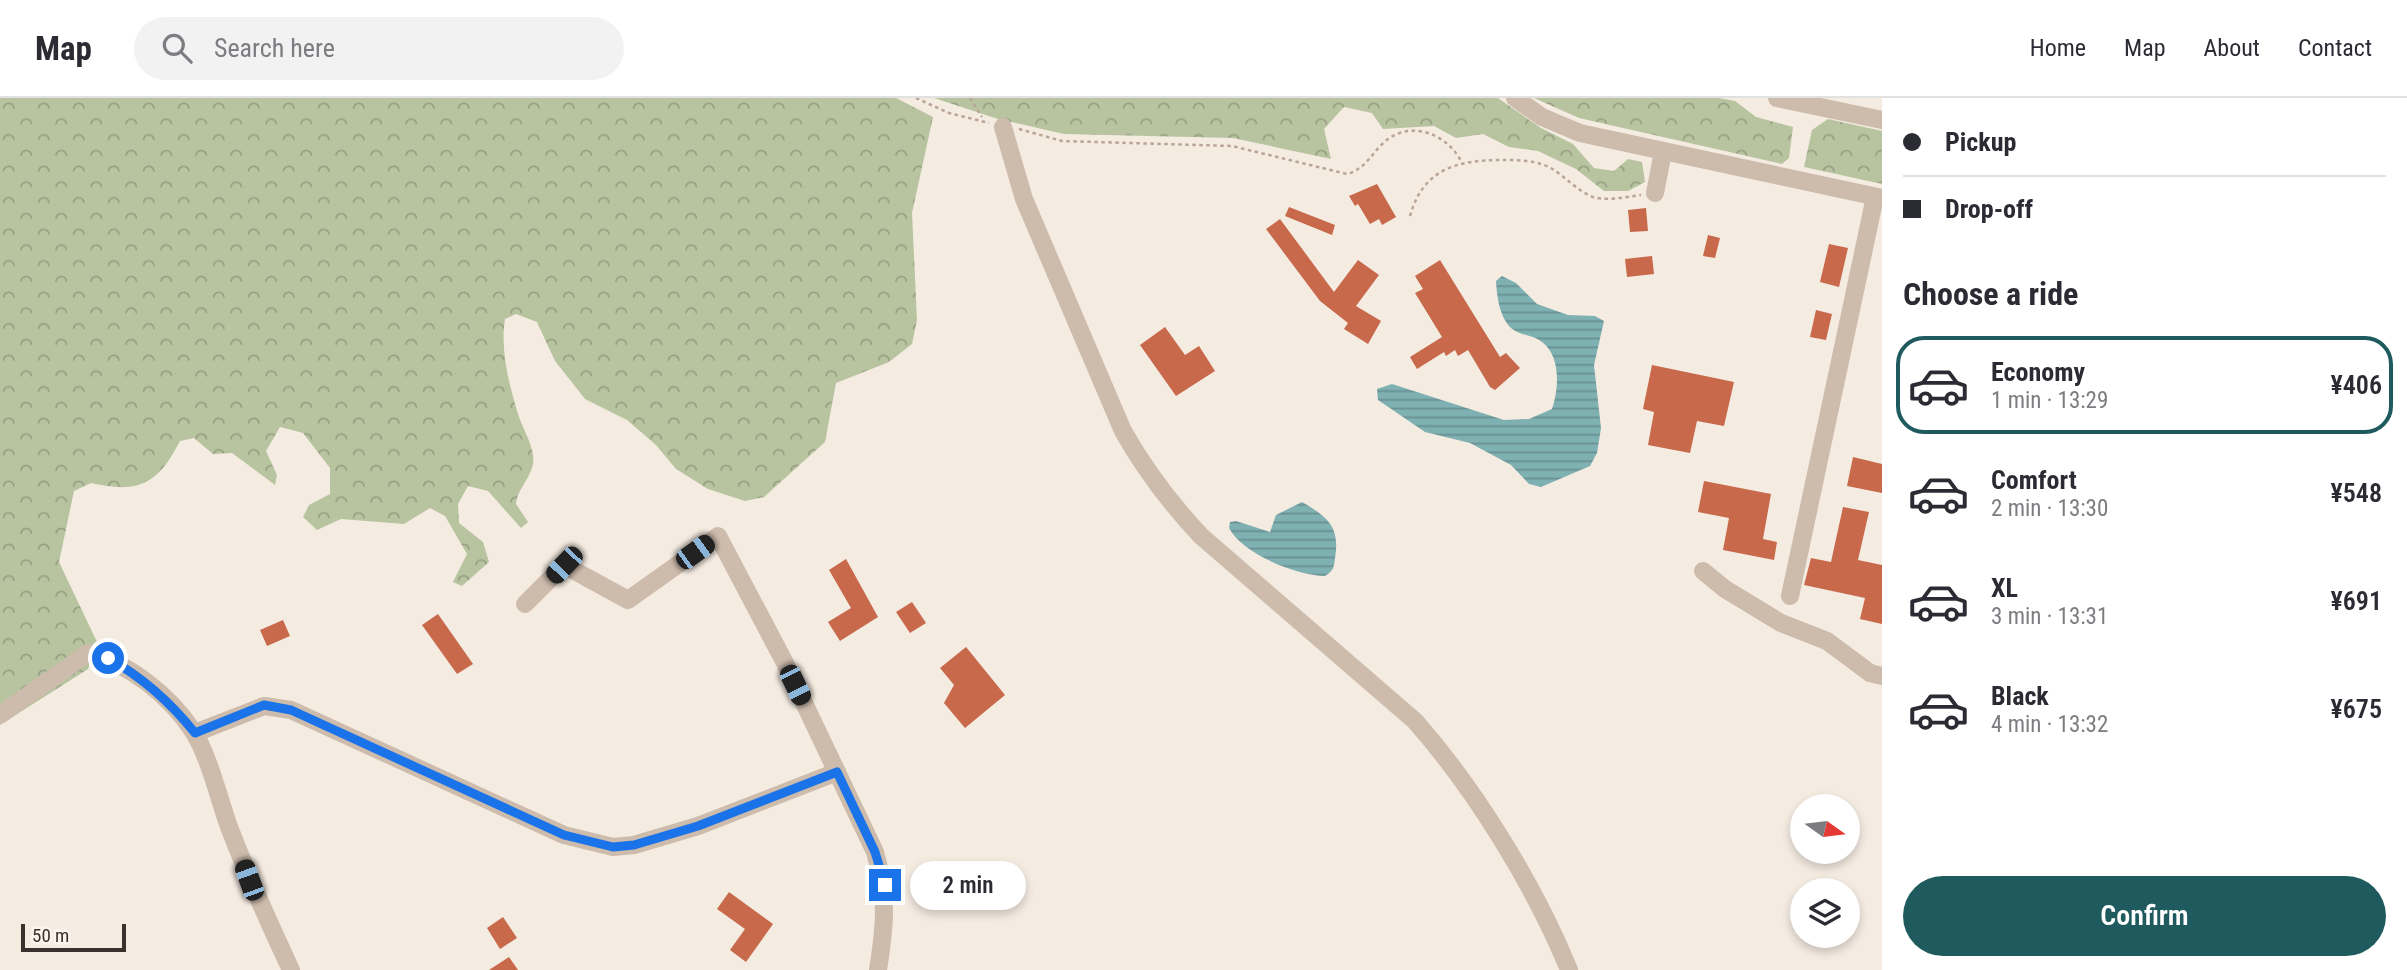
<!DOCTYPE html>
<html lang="en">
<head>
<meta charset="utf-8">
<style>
	:root { --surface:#fff; --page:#f2f2f3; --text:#2b2b33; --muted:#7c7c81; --line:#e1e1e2; --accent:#1f5a5e }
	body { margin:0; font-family:"Roboto Condensed",sans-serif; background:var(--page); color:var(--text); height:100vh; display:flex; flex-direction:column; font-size:26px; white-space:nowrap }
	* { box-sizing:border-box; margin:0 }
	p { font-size:23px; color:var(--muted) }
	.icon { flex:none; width:38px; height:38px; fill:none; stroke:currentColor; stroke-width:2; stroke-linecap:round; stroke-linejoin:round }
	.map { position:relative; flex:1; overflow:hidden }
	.details { display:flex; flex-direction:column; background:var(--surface); width:525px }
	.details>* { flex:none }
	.banner { display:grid; align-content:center; height:154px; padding:0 21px; background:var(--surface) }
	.needle { width:46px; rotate:104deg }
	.tools { position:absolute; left:1790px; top:696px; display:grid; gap:14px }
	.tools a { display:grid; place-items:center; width:70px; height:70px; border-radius:50%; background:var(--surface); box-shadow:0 4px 10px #0003; font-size:35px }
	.scale { position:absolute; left:21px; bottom:18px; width:105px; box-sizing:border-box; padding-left:7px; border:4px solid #3b302b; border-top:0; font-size:19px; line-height:24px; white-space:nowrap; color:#3b302b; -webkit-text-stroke:5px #fbf5ee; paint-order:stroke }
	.end { position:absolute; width:32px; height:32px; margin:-16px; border:9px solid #1a73e8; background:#fff; box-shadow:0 0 0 4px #fff }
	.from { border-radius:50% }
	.bubble { position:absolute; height:49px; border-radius:24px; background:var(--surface); box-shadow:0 4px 10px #0003; font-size:23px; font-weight:600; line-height:49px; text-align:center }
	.car { position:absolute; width:21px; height:42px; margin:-21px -10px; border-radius:9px; box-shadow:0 0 5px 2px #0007; background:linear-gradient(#222 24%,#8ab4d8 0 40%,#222 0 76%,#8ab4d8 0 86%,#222 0) }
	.banner b { display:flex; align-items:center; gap:24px; height:66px; font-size:26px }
	.banner b+b { border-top:2px solid var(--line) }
	.banner i { width:18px; height:18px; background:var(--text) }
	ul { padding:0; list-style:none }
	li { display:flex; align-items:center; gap:21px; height:98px; margin:0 14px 10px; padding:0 7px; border:4px solid transparent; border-radius:28px }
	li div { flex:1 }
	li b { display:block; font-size:26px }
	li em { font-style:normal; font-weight:600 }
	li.selected { border-color:var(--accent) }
	li>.icon { width:63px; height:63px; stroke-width:1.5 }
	h2 { padding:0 21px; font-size:32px; line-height:84px }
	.cta { display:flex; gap:14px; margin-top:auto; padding:14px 21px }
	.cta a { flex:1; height:80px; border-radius:42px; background:var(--accent); color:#fff; font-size:28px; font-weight:600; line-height:80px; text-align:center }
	header { display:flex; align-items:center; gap:42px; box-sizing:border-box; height:98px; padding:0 35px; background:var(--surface); border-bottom:2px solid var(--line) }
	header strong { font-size:33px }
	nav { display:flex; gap:38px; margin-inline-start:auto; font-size:24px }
	.search { width:490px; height:63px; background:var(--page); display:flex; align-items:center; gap:18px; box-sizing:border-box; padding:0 24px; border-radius:38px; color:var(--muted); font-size:26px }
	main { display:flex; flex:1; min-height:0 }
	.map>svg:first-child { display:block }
	.forest { fill:url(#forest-crowns) }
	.water { fill:url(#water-rules) }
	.building { fill:#c8694b }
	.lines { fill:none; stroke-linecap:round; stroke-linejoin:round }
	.path { stroke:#b9a596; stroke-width:2.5; stroke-dasharray:3.5 3.5; stroke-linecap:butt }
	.minor { stroke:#cdbbac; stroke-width:18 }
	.route { stroke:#1a73e8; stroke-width:9 }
</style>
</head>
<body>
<header>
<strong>Map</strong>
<div class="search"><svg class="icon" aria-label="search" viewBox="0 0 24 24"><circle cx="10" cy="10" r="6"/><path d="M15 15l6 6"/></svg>Search here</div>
<nav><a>Home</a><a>Map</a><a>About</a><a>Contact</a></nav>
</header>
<main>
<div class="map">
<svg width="1882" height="872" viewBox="0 0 1882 872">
	<defs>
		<pattern id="forest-crowns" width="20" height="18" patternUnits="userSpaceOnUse" patternTransform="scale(1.75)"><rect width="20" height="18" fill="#b8c4a0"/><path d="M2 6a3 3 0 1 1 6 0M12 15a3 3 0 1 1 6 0" fill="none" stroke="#97a083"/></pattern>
		<pattern id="water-rules" width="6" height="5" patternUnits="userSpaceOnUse" patternTransform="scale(1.75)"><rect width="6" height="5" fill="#7fb0b2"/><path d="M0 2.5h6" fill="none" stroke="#699091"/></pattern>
	</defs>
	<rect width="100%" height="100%" fill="#f4ebe1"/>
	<g class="forest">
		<path d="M0,0H896L933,19L912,115L917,222L912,246L889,264L836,285L825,344L764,399L745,403L708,391L676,371L656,347L627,322L585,301L555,263L537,224L516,216L505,221C500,252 509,286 518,316C522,329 531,343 533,357C536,376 518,388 516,406L528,424L521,430L488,393L468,388L458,406L459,425L483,444L489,464L462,488L453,484L467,456L445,418L430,410L404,426L341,421L317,432L303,419L309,407L330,396V370L303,335L280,329L266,353L277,377L275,387L232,355L213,356L194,340L180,343C158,386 139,396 91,385L74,393L59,464L97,544L88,571L0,627Z"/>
		<polygon points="934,0 1498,0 1541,30 1573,46 1594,70 1614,73 1628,61 1642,64 1645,84 1628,93 1604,93 1576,71 1538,53 1509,49 1483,36 1456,40 1434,28 1383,31 1372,15 1344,9 1324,31 1331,61 1233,40 1064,36 998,21"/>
		<polygon points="1534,0 1719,0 1735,3 1756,19 1793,29 1789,60 1782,66 1579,20"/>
		<polygon points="1828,21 1882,33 1882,86 1804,69 1812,32"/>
	</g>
	<g class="water">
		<path d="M1502,178L1516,185L1537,206L1568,217L1595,218L1604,223L1594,267L1601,330L1597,355L1590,368L1541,389L1529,386L1511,367L1470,345L1425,334L1378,302L1377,291L1392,286L1504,322L1529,321L1552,311C1559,291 1561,258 1542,244C1533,237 1519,237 1511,230C1499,218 1497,198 1496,183Z"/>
		<path d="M1302,404C1329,420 1340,429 1335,460C1334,470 1333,473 1325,478C1295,477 1243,456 1229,430L1230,424L1236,423L1270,434L1276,417Z"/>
	</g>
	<g class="building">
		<polygon points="1377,86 1396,119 1382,127 1379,121 1370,126 1358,106 1355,108 1349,98"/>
		<polygon points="1289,109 1335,127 1332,137 1285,118"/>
		<polygon points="1646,110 1648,133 1630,134 1628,112"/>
		<polygon points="1280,121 1334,194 1358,162 1379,177 1356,208 1381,223 1368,246 1344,231 1348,225 1320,203 1266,131"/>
		<polygon points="1708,137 1720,140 1715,160 1703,158"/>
		<polygon points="1829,146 1848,150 1839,189 1820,184"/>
		<polygon points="1652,158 1654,176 1627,179 1625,161"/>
		<polygon points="1440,162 1500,259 1506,255 1520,270 1495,292 1490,289 1468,252 1458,258 1455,252 1446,258 1444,254 1417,271 1410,259 1442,239 1415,195 1423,191 1415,178"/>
		<polygon points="1816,212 1832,216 1826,242 1810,239"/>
		<polygon points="1165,229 1185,257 1199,248 1215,273 1176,298 1140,247"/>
		<polygon points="1652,267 1734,284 1724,328 1697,323 1690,355 1648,347 1654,314 1643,311"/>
		<polygon points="1853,359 1882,366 1882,395 1847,388"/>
		<polygon points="1704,383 1771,396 1763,441 1777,444 1774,462 1723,452 1729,420 1698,414"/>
		<polygon points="1843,409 1869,414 1858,462 1882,467 1882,526 1860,521 1865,500 1804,487 1811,460 1831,464"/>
		<polygon points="846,461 878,519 840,543 828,524 851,510 829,472"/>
		<polygon points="912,504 926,525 910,535 896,514"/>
		<polygon points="438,516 473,566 457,576 422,527"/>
		<polygon points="283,522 290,538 267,548 260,532"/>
		<polygon points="966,549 1005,597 965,630 944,605 954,587 940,570"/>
		<polygon points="729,794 773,826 746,864 730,852 745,831 717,811"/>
		<polygon points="503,819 517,840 500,851 487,830"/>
		<polygon points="509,859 518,872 489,872"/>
	</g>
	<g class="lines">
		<g class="path">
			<polyline points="916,0 949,15 989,25"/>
			<polyline points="970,0 982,19"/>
			<path d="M1019,31L1062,43L1232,48L1347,76C1368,70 1372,53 1388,41C1415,22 1449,38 1462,65"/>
			<path d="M1410,118C1423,71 1457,62 1501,62C1517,62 1534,62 1549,69C1564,77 1577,93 1593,99C1609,103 1625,99 1641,97"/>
		</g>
		<g class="minor">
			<polyline points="1515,0 1542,19 1580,35 1882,100"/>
			<polyline points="1777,0 1882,22"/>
			<path d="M1003,29L1024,101L1123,333C1145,372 1170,405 1201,438L1415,623C1475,691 1535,788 1569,872"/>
			<polyline points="1655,95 1663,54"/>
			<polyline points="1703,473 1725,491 1781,525 1827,543 1870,575 1882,578"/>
			<polyline points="1790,498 1875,99"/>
			<path d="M525,506L564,467L628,502L718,438L785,565L875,754C888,798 885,827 878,872"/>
			<path d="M0,617L88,555C129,565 170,598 193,633C209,658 219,701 229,729C248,778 269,825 291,872"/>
			<polyline points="195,635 264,608 291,612 564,737 613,749 634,747 698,728 837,674"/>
		</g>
	</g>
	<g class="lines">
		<path class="route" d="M108,560C142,579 171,605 195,635L264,607L291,612L564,737L613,749L634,747L698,728L837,674L875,754L885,787"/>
	</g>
</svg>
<div class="tools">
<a><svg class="needle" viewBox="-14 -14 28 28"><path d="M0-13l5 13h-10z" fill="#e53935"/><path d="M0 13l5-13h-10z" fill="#7c7c81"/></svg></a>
<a><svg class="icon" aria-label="layers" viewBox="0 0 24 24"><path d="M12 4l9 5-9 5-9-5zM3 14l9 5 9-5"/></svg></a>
</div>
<div class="scale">50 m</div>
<i class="end from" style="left:108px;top:560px"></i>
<i class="end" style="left:885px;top:787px"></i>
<div class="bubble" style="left:910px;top:763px;width:116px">2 min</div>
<i class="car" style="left:695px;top:454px;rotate:54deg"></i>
<i class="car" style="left:564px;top:467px;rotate:224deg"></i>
<i class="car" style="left:795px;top:587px;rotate:154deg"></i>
<i class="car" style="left:249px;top:782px;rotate:340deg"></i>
</div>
<section class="details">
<div class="banner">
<b><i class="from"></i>Pickup</b>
<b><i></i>Drop-off</b>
</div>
<h2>Choose a ride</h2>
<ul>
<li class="selected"><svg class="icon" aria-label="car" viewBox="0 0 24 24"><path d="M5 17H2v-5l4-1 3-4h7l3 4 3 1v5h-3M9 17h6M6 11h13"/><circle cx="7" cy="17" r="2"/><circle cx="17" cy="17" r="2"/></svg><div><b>Economy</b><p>1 min · 13:29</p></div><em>¥406</em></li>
<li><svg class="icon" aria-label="car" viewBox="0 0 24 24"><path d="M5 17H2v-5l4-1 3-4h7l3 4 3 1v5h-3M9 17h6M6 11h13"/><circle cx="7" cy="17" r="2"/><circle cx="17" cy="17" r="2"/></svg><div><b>Comfort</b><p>2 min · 13:30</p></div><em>¥548</em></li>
<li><svg class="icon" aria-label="car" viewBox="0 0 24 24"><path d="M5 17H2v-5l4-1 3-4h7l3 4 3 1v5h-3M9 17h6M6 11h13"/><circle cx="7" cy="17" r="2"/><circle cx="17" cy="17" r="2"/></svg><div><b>XL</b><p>3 min · 13:31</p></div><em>¥691</em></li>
<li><svg class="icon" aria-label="car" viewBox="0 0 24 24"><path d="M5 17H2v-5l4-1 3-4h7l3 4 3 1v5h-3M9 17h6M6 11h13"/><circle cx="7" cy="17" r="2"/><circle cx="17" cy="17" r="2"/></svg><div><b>Black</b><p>4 min · 13:32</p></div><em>¥675</em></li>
</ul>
<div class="cta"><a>Confirm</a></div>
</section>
</main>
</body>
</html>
